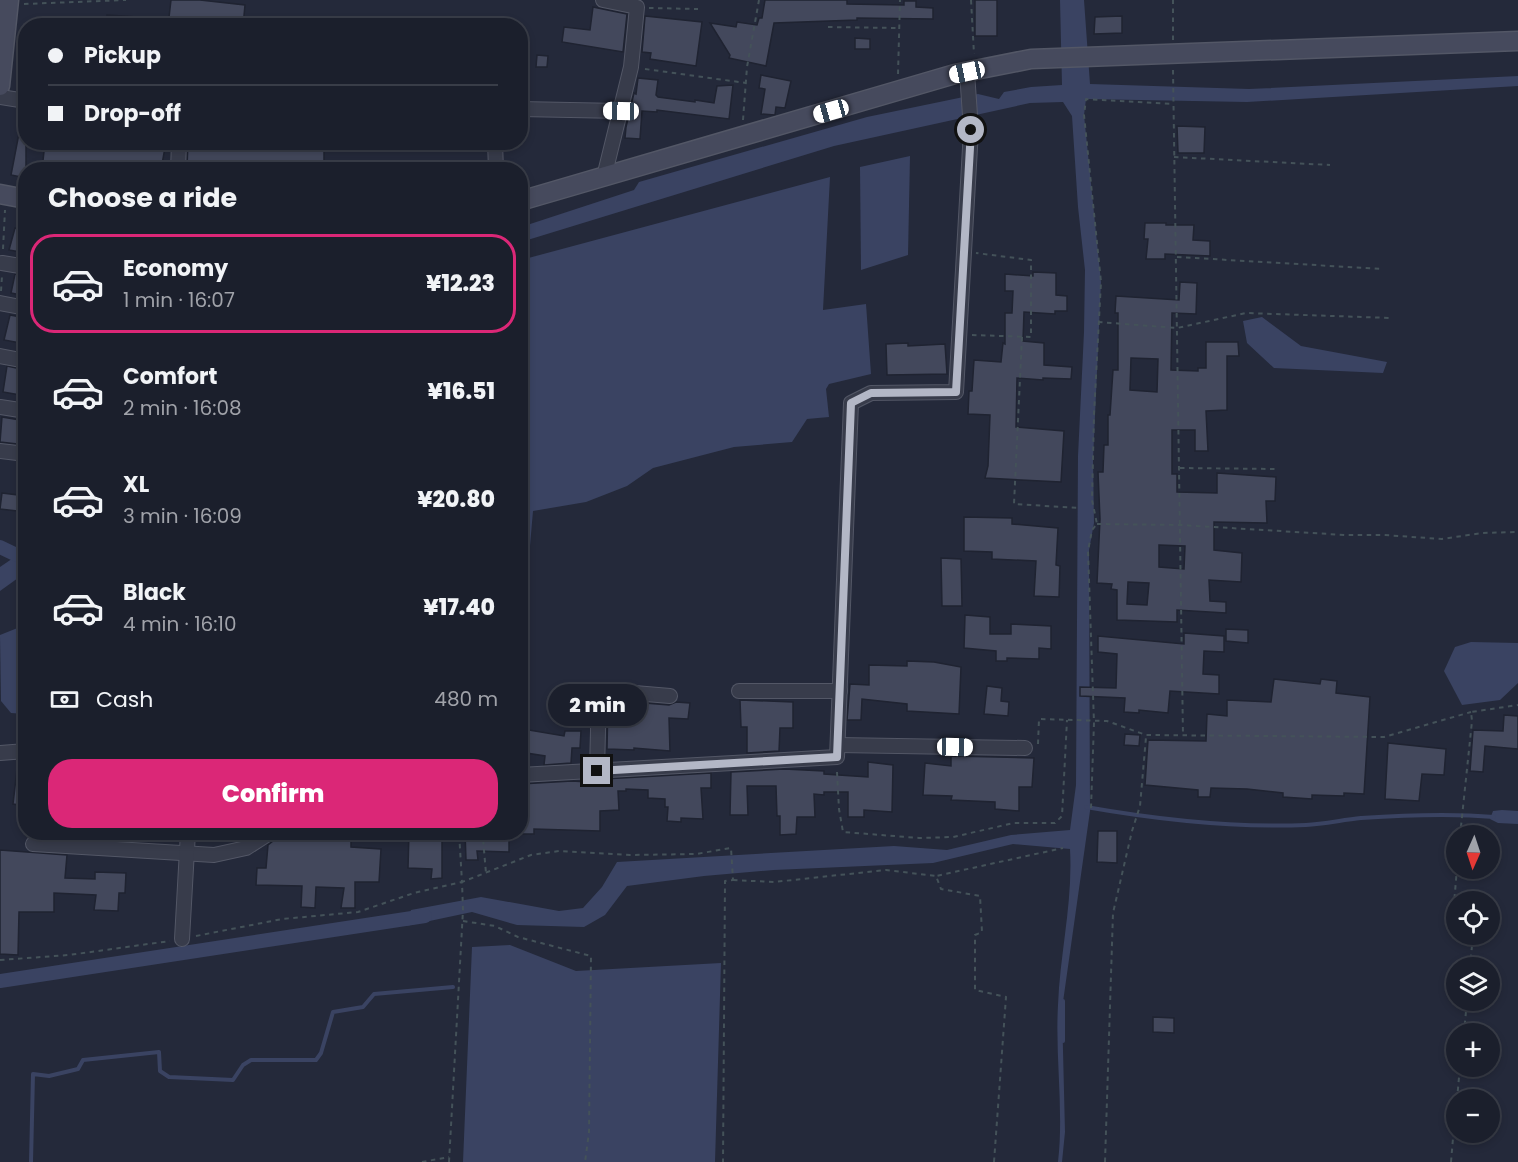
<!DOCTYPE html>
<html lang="en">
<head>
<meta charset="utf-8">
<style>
	:root { --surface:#1b1f2c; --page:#282c38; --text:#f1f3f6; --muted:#a0a2a9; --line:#393d48; --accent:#db2777 }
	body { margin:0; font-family:Poppins,sans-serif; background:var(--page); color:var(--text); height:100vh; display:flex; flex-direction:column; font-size:22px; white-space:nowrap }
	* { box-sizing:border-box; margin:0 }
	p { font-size:20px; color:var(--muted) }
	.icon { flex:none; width:33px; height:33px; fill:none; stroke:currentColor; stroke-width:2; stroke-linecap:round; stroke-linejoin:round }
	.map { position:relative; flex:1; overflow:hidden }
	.side { position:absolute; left:18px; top:162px; width:510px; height:678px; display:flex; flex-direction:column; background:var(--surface); border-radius:24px; box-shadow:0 3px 9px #0003,0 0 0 2px var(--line) }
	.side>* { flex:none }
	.hud { position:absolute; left:18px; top:18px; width:510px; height:132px; border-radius:24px; box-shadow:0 3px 9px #0003,0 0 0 2px var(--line); display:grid; align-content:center; height:132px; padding:0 30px; background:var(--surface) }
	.needle { width:39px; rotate:183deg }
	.fabs { position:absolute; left:1446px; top:825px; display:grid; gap:12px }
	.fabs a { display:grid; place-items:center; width:54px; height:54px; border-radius:50%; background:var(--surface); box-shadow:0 3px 9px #0003,0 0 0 2px var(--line); font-size:30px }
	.end { position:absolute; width:27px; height:27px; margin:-14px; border:8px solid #b3b7c6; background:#111; box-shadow:0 0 0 3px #111 }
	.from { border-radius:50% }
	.bubble { position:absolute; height:42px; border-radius:21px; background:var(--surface); box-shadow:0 3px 9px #0003,0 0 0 2px var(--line); font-size:20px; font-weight:800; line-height:42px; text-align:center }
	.car { position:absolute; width:18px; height:36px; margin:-18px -9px; border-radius:8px; box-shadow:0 0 4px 2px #0007; background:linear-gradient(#fff 24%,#345 0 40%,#fff 0 76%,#345 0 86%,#fff 0) }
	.hud b { display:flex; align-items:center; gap:21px; height:57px; font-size:22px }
	.hud b+b { border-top:2px solid var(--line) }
	.hud i { width:15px; height:15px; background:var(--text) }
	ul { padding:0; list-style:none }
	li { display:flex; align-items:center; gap:18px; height:99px; margin:0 12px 9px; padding:0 18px; border:3px solid transparent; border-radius:24px }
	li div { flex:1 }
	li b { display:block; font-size:22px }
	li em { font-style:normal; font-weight:800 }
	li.current { border-color:var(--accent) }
	li>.icon { width:54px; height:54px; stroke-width:1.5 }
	h2 { padding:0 30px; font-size:27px; line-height:72px }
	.pay { display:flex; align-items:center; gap:15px; height:66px; padding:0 30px; font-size:22px }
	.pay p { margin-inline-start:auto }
	.cta { display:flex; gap:12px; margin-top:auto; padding:12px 30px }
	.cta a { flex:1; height:69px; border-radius:24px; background:var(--accent); color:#fff; font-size:24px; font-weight:800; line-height:69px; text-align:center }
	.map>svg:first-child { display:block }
	.water { fill:#3a4362 }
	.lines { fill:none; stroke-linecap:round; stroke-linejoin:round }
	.stream { stroke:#3a4362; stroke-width:4 }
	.canal { stroke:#3a4362; stroke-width:14 }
	.building { fill:#43485c; stroke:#1f2331; stroke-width:1.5; fill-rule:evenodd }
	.street-casing { stroke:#535766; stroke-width:16 }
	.secondary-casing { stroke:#535766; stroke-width:21 }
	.path { stroke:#445259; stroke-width:2; stroke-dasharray:4.5 4.5; stroke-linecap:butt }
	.street { stroke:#383c4b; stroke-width:14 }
	.secondary { stroke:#464a5d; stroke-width:18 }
	.route { stroke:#b3b7c6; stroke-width:8 }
</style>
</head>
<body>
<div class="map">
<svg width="1518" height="1162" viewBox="0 0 1518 1162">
	<rect width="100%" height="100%" fill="#24293a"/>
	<g class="water">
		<path d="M1060,0H1084L1090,84L1249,89L1518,76V86L1247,102L1086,99L1084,115L1101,282L1093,460L1094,523L1089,550L1090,811L1062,1009L1065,1132L1062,1162H1058C1064,1110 1055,1058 1058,1005C1060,953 1073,902 1070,849L1013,844L933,863L774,870L704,876L627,886L605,915L584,927L517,925L472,912L406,926L411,910L481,897L559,911L583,908L602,887L617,862L894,846L947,850L1011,835L1070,830L1076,785L1078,456L1084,332L1085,270L1078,207L1072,116L1063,102L1030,103L834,146L521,242V227L634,190L639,182L867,117L978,94L999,99L1004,92L1031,87L1062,85Z"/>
		<polygon points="910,156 908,255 861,270 860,167"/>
		<polygon points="830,177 823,310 866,304 871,374 829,384 826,389 829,417 807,419 792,442 734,447 653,468 627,486 586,502 533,511 530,546 521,548 521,260"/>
		<polygon points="1262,317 1301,346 1387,362 1383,373 1274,368 1247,343 1243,321"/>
		<polygon points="25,550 25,573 0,591 0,567"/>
		<polygon points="25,625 25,714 11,713 1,701 0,635"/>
		<polygon points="1471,642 1518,643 1518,683 1500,700 1462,705 1444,671 1455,647"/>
		<polygon points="1502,810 1518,811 1518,824 1498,823 1490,819 1493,811"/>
		<polygon points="510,945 576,971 721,963 715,1162 463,1162 472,947"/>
	</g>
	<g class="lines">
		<g class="stream">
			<path d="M1086,807C1160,820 1232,828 1306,825C1324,824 1342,820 1361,818C1405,815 1449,813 1494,817"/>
			<polyline points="1063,1041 1063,1001"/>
			<polyline points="31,1162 33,1074 49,1076 78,1069 83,1060 159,1052 160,1071 169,1077 233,1080 243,1065 251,1060 316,1060 321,1053 333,1012 363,1007 374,994 453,987"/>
		</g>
		<g class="canal">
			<polyline points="0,547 25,559"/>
			<polyline points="0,981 425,916"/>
		</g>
	</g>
	<g class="building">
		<polygon points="171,0 200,0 245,5 243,26 168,26"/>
		<polygon points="765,0 847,0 847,4 904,5 904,1 916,1 916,7 933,8 933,19 857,18 857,20 774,23 766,66 729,58 730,55 710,23 736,27 737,22 757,25 759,18 762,18"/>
		<rect x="975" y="0" width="22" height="36"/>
		<polygon points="593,7 627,14 623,52 562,42 564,27 590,30"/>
		<polygon points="107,15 137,17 137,26 106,26"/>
		<polygon points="645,16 702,22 696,66 650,59 651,53 642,52"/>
		<polygon points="1122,16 1122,33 1094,34 1095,17"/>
		<polygon points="855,38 870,39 870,49 855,49"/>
		<polygon points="537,55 548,56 547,67 536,67"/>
		<polygon points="761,75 791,81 785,108 776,107 775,115 761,114 765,89 759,88"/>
		<polygon points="638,78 658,80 656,95 658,97 695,102 695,100 714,103 717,86 733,85 729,119 657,110 657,112 642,111 640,139 625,138 626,127 634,93 636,94"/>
		<polygon points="1177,126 1205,127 1204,153 1178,153"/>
		<polygon points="20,128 26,128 26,178 11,175"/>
		<polygon points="45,142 166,142 161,170 42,170"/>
		<polygon points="188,142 324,144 324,170 207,170 208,166 187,167"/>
		<polygon points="1145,223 1166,223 1166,225 1194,225 1193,240 1210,241 1210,256 1165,254 1165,259 1146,259 1148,239 1144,239"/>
		<polygon points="15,228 26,230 26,253 9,250"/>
		<polygon points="1033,272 1056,273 1056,295 1067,296 1067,311 1055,311 1055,314 1024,312 1023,341 1044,343 1044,365 1072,367 1071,379 1043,378 1043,380 1017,378 1016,427 1064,431 1061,482 985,478 988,466 990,415 968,414 969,391 972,391 974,360 1001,362 1003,343 1005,344 1005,313 1012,313 1013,291 1005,291 1005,274 1033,276"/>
		<polygon points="15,274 26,276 26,296 11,293"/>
		<path d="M1180,282L1197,283L1196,314L1172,313L1171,370L1198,371V368H1206V342H1238L1239,356H1227V410L1206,411L1208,451H1195V430H1172V474H1177V492L1217,493V473L1276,477L1275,501H1266L1267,523L1214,522V550L1242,553L1241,582L1209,580L1210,601L1226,602V613L1177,610V622L1117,620V590L1111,589L1112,584L1097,583L1100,519L1098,472H1103L1104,445H1108V415H1110L1113,370H1118V313H1115L1116,296L1179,300ZM1131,358L1158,359L1157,392L1130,390ZM1159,545L1185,546L1184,569L1159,567ZM1128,582L1149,583L1147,605L1127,604Z"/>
		<polygon points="10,315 26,318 26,344 4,340"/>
		<polygon points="908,343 908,346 945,344 947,374 887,375 886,344"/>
		<polygon points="7,366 26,370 26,396 3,392"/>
		<polygon points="2,417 26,421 26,445 0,442"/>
		<polygon points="2,493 26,496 26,512 0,509"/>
		<polygon points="964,517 1012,518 1012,524 1058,528 1056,565 1060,566 1059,597 1034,596 1036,561 992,559 992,552 964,551"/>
		<polygon points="941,558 961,559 962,606 942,606"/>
		<polygon points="965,615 990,617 990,634 1011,634 1011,624 1051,626 1051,649 1039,648 1039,659 1007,658 1007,661 996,661 996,651 964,648"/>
		<polygon points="1226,629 1248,630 1248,643 1226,641"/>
		<polygon points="1184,633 1224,636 1224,652 1204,651 1203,674 1219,675 1219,694 1170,691 1168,713 1139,710 1139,713 1124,712 1125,698 1080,696 1080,687 1116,688 1117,654 1098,652 1098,636 1184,644"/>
		<polygon points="907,661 934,662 961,667 959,714 907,711 907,704 862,699 861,720 847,720 850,684 869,685 869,665 907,666"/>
		<polygon points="1274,679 1320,684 1321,679 1337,681 1336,693 1370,697 1364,794 1344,793 1344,796 1312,795 1312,799 1283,797 1283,793 1247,789 1211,788 1210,797 1198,797 1198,790 1145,785 1148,740 1206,741 1207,714 1227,716 1227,700 1271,702"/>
		<polygon points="987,686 1002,688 1001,701 1009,702 1008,716 984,714"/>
		<polygon points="608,700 669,705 676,702 690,703 688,719 669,718 670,751 634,748 634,750 607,749"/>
		<polygon points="740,700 793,702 793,728 780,728 779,751 747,753 747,727 741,727"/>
		<polygon points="1504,715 1518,716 1518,749 1485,746 1483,772 1470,771 1473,730 1503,731"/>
		<polygon points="529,730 564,736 565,731 581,731 580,748 572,748 571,763 544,765 545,756 520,752 520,735 528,736"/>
		<polygon points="1125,734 1140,735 1139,746 1124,745"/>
		<polygon points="1388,743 1446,749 1444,775 1422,774 1419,801 1385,799"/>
		<polygon points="951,756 1034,758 1032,787 1019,787 1019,811 995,809 995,802 951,800 952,796 923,795 925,763 951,766"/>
		<polygon points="26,760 26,806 13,804 18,761"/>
		<polygon points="868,762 893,765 892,812 864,810 864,817 848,817 848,792 824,792 824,795 814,794 815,817 797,817 796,834 780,835 780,816 777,816 776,786 747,786 748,815 730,815 731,772 784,769 824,771 824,774 868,777"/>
		<polygon points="711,773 711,788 701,788 703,819 681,818 681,822 667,821 668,807 665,807 665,799 648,798 648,790 626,789 626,791 618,791 619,810 600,811 600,831 534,829 534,834 521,834 520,784 572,781 603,783 603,779"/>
		<polygon points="1098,831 1117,831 1117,863 1097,862"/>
		<polygon points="409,832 442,832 442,878 431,879 432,869 408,868"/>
		<polygon points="465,832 509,832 509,852 477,851 478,860 466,860"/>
		<polygon points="277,838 351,841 351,847 381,849 379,882 355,882 355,908 341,908 344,888 316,887 315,908 301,907 302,886 256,885 257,868 266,868 268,845"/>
		<polygon points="0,850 67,855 65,878 95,879 95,872 126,873 125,893 119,893 118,911 94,910 96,895 54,893 54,912 19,912 18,955 0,954"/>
		<polygon points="1153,1017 1174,1018 1174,1033 1153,1032"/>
	</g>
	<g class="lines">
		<defs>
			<g id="street">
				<polyline points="603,0 637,7 631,67 604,177"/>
				<polyline points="0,97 26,101"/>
				<polyline points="520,109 621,111"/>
				<polyline points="495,142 496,170"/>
				<polyline points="178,170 179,142"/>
				<polyline points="2,263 26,267"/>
				<polyline points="0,303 26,308"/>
				<polyline points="0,356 26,361"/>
				<polyline points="0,407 26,411"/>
				<polyline points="0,451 26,454"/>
				<polyline points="739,691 840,691"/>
				<polyline points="838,745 1025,748"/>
				<polyline points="0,753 26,751"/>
				<polyline points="597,771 599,690 670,696"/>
				<polyline points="520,775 837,757 851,403 871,393 956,392 971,130 967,72"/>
				<polyline points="33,844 214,855 246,848 271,832"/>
				<polyline points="182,939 188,832"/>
			</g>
			<g id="secondary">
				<polyline points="0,86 9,0"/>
				<polyline points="0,194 26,199"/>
				<polyline points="520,201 955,74 1031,59 1518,41"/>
			</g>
		</defs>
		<use href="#street" class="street-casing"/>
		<use href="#secondary" class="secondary-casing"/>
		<g class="path">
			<polyline points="971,0 974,54"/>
			<polyline points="24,4 126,0"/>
			<polyline points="649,8 698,9"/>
			<polyline points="828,27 899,28"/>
			<polyline points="1173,40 1173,0"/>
			<polyline points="645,69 746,83"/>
			<polyline points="1173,70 1183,736"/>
			<polyline points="898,74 900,0"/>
			<polyline points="743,120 747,67 759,0"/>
			<polyline points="1174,157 1330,165"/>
			<polyline points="3,249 5,210"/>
			<polyline points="1177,257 1383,269"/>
			<polyline points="1,291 2,276"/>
			<polyline points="1098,322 1177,328 1246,313 1391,318"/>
			<polyline points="972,335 1031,337 1031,260 976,253"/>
			<polyline points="1022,337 1014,504 1079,508"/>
			<polyline points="1180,468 1276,469"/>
			<polyline points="1097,524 1181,525 1345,535 1384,535 1442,539 1482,533 1518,532"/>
			<polyline points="1038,744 1039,719 1107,721 1146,735 1384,737 1471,712"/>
			<polyline points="837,772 839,809 843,832 919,838 953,837 1014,823 1055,823 1062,816 1067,720"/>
			<polyline points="1091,808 1094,723 1088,551 1092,530 1097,524 1092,500 1094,414 1101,282 1084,115 1086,99 1173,104"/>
			<polyline points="479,832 483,839 486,873"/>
			<polyline points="1460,836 1472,721 1471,712 1518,705"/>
			<polyline points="733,880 774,882 886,870 936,876"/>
			<polyline points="1456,907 1454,904 1457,868"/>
			<polyline points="463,921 495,926 518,937 591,956 589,1132 585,1162"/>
			<polyline points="196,936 282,919 358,912 414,893 462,882 459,832"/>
			<polyline points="0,960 69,955 170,941"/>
			<polyline points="1470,968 1473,934"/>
			<polyline points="1464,1034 1467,1000"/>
			<polyline points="1457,1100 1460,1066"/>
			<polyline points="422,1162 449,1157"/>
			<polyline points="449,1162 463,910 462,882 531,855 559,851 630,855 696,854 731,848 733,880 725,881 723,1162"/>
			<polyline points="994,1162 1006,997 975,990 975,935 982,932 980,896 941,889 936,876 1063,848"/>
			<polyline points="1105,1162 1113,913 1132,831 1140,806 1146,737"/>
			<polyline points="1451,1162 1456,1103"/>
		</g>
		<use href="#street" class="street"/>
		<use href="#secondary" class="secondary"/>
	</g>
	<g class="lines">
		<polyline class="route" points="597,771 837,757 851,403 871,393 956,392 971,130"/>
	</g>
</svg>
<div class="fabs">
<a><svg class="needle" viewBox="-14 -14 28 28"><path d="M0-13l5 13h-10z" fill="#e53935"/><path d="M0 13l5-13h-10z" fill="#a0a2a9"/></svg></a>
<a><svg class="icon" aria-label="locate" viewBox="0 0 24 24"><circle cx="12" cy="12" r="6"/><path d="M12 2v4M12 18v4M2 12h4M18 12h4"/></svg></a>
<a><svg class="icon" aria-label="layers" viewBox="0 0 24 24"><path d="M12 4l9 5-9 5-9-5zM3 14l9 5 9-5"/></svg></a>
<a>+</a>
<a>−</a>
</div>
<i class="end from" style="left:971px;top:130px"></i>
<i class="end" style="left:597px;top:771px"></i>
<div class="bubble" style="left:548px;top:684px;width:99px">2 min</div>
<i class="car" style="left:967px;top:72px;rotate:258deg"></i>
<i class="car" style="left:621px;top:111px;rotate:271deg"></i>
<i class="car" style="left:831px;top:111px;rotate:254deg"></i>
<i class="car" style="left:955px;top:747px;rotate:91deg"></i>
<div class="hud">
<b><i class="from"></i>Pickup</b>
<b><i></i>Drop-off</b>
</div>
<section class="side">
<h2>Choose a ride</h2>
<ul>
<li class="current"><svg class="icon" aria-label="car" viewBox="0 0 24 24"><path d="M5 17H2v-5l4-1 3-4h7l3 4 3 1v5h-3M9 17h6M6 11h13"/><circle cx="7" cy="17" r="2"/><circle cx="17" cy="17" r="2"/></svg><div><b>Economy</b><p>1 min · 16:07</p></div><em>¥12.23</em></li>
<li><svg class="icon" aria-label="car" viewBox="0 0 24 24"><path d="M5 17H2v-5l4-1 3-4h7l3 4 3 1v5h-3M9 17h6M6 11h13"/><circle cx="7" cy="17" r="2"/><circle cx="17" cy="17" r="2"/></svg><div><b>Comfort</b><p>2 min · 16:08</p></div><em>¥16.51</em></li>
<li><svg class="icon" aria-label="car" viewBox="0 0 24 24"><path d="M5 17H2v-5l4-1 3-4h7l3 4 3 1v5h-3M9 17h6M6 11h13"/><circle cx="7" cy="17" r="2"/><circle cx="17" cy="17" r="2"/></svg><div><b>XL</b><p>3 min · 16:09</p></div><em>¥20.80</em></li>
<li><svg class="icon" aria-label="car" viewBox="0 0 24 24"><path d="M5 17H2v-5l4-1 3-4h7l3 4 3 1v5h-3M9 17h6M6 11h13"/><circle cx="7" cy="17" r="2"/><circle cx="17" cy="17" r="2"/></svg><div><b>Black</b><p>4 min · 16:10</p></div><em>¥17.40</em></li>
</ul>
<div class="pay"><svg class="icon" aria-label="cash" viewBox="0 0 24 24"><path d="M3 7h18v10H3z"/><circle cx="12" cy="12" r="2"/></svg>Cash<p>480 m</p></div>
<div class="cta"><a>Confirm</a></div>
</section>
</div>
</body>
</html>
